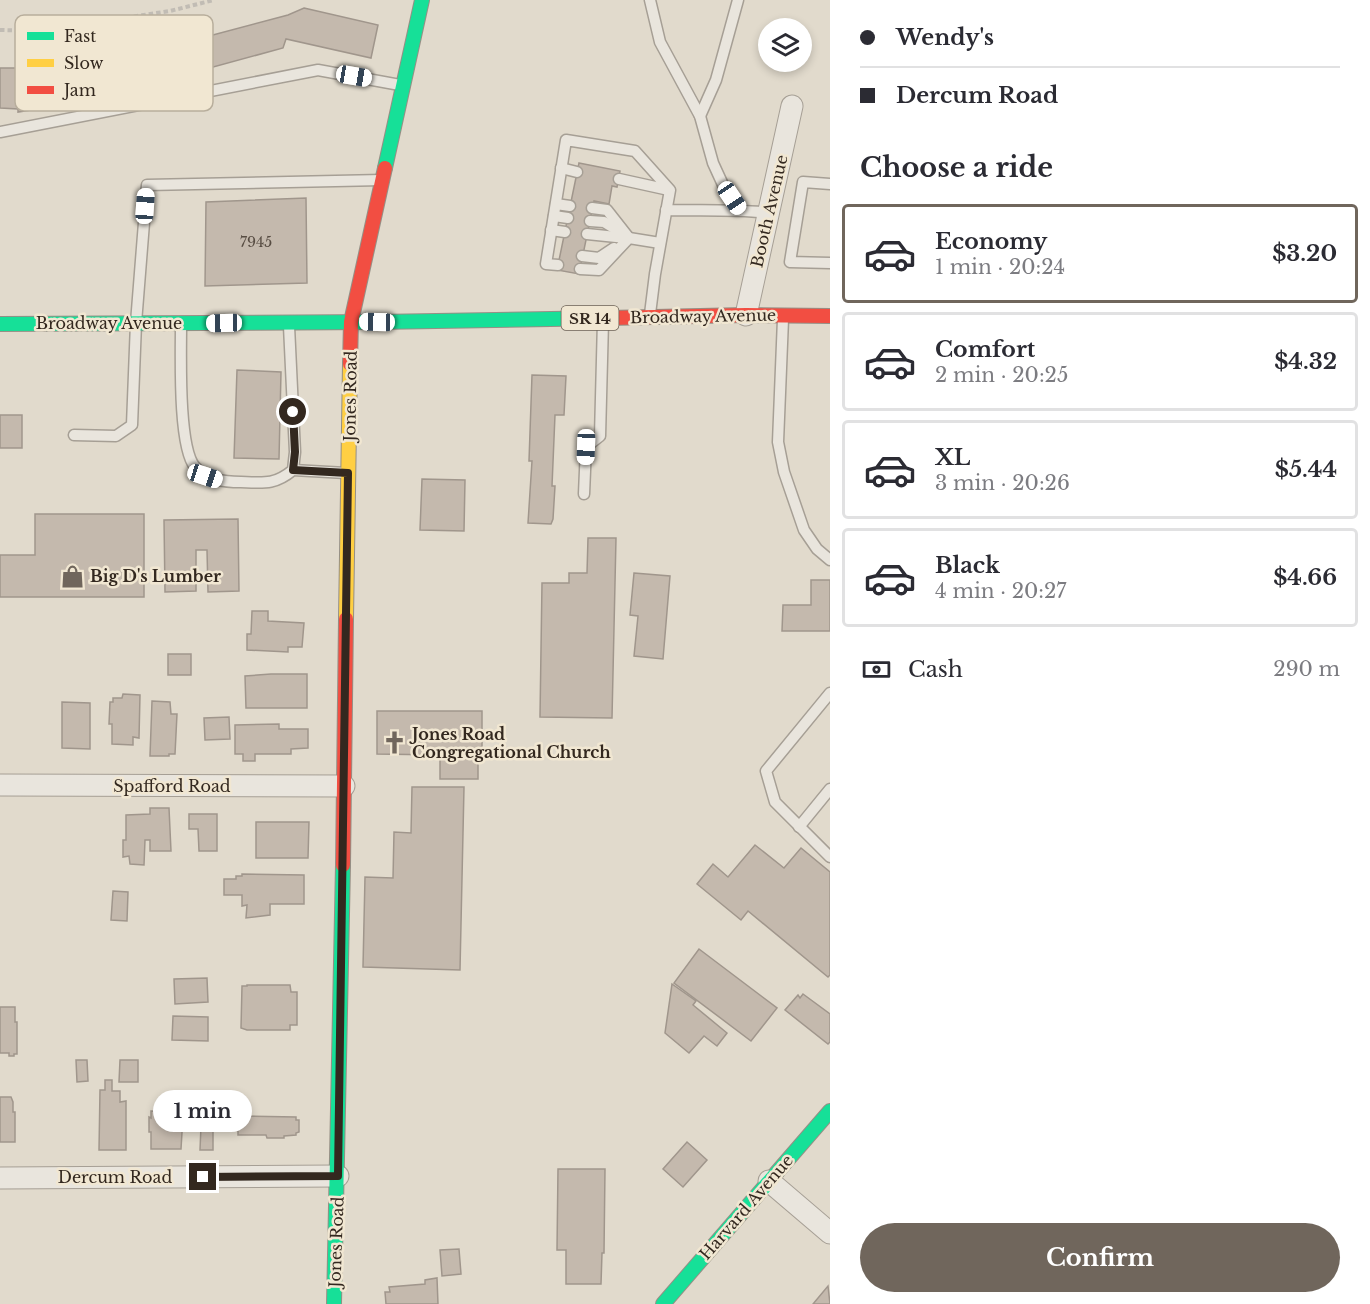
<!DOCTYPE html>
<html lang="en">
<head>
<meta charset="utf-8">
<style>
	:root { --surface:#fff; --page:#f7f7f7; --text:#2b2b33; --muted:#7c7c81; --line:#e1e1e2; --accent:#70665c }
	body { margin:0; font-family:"Libre Baskerville",serif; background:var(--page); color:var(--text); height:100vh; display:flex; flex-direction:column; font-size:22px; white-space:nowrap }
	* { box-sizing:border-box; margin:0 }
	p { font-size:20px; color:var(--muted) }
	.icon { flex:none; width:33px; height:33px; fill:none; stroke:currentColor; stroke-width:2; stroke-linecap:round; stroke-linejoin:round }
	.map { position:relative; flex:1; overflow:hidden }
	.drawer { display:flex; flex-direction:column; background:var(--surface); width:540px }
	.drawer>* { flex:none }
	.hud { display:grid; align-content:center; height:132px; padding:0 30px; background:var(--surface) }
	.fabs { position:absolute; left:758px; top:18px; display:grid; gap:12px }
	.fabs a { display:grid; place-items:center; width:54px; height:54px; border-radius:50%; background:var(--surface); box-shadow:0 3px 9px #0003; font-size:30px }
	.end { position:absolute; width:27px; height:27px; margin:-14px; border:8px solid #33281f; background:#fff; box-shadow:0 0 0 3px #fff }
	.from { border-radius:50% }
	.bubble { position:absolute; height:42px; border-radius:21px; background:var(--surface); box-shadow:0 3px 9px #0003; font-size:20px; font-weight:700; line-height:42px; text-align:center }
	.car { position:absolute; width:18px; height:36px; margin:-18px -9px; border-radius:8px; box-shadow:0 0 4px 2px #0007; background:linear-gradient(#fff 24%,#345 0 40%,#fff 0 76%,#345 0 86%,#fff 0) }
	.hud b { display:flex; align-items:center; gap:21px; height:57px; font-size:22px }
	.hud b+b { border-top:2px solid var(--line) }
	.hud i { width:15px; height:15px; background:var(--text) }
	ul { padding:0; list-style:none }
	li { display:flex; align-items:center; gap:18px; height:99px; margin:0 12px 9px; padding:0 18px; border:3px solid var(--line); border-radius:6px }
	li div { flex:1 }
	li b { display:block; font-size:22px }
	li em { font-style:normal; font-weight:700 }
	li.current { border-color:var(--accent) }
	li>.icon { width:54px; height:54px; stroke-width:1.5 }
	h2 { padding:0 30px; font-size:27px; line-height:72px }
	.pay { display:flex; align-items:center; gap:15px; height:66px; padding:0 30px; font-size:22px }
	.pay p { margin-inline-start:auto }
	.button { display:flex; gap:12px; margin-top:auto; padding:12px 30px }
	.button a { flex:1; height:69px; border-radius:36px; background:var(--accent); color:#fff; font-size:24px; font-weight:700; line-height:69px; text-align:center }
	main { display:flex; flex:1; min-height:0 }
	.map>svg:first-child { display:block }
	.building { fill:#c4b9ad; stroke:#a0968c; stroke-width:1.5 }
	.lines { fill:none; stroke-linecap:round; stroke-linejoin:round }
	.lane-casing { stroke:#a69f95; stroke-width:13 }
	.street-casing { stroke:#a69f95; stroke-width:23 }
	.fast-casing { stroke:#958f85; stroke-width:16 }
	.slow-casing { stroke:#958f85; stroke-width:16 }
	.jam-casing { stroke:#958f85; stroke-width:16 }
	.path { stroke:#c1bcb4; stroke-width:4; stroke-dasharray:4.5 3; stroke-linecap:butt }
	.lane { stroke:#e9e5dd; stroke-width:10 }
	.street { stroke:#e9e5dd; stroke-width:21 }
	.fast { stroke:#16e098; stroke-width:14 }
	.slow { stroke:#ffcf43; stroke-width:14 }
	.jam { stroke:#f24e42; stroke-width:14 }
	.route { stroke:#33281f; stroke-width:8 }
	.labels { text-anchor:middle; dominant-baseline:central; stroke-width:5; stroke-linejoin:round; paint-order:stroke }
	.number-label { font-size:14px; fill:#574c42 }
	.shield { fill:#f1e7d2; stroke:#6c6155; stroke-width:1.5 }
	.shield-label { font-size:15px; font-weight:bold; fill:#33281f }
	.street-label { font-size:16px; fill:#33281f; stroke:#f1e7d2 }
	.poi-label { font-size:16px; font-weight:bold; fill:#33281f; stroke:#f1e7d2; text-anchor:start }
	.key { fill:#f1e7d2; stroke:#b8ae9c; stroke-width:1.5 }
	.key-label { font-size:16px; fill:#33281f }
</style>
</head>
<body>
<main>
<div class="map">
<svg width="830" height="1304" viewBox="0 0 830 1304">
	<rect width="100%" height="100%" fill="#e1dacc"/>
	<g class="building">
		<polygon points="304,8 378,25 371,58 286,39 283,48 202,70 204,82 18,112 18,109 0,108 0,68 18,68 194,40 288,15"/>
		<polygon points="579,163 620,171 617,187 612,186 609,204 594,201 579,274 557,270"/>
		<polygon points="306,198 307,283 205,286 206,202"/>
		<polygon points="237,370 281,372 279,459 234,458"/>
		<polygon points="532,375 566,376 564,415 555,415 552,486 555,486 553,519 551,524 528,523 532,461 529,461"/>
		<rect x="0" y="415" width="22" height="33"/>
		<polygon points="422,479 465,480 464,531 420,530"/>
		<polygon points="35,514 144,514 144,597 0,597 0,555 35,555"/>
		<polygon points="238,519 239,591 208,592 207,550 196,550 196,591 165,592 164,520"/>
		<polygon points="588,538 616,538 612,718 540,717 542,583 569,583 569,573 587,573"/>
		<polygon points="634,573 670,576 663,659 634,656 638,616 630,615"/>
		<polygon points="811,580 830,580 830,631 782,631 783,605 811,605"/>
		<polygon points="252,611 268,611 268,621 304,623 302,647 288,647 288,652 247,650 247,634 251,634"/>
		<rect x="168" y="654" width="23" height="21"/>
		<polygon points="271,674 307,674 307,708 246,708 245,676"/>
		<polygon points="123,694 140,695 139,738 133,737 133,745 112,744 112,724 109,724 110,702 113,702 113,698 122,698"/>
		<polygon points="152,701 170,702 171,714 177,714 175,754 169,754 169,756 150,756"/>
		<polygon points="62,702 90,703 90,749 62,748"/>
		<polygon points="377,711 482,711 482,754 478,754 478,779 440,779 440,755 377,754"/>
		<polygon points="229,717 230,739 205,740 204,718"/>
		<polygon points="279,724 279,729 308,729 308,748 291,749 291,754 255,754 255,761 243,761 243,754 235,754 235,725"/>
		<polygon points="412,787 464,787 460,970 363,967 365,877 393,878 394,832 411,833"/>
		<polygon points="150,808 169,808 171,851 150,851 150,840 145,840 144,865 130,864 129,856 123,857 123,840 126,840 126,815 150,814"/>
		<polygon points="189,814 217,814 217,851 199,851 198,829 189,829"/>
		<polygon points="256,822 309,822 308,858 256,858"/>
		<polygon points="755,845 784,868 801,848 830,872 830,975 828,977 748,911 741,920 697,884 713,864 728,877"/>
		<polygon points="242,874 304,875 304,904 270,904 270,915 246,918 247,905 242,906 242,895 224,895 224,879 236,879 236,876 242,876"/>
		<polygon points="113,891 128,892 127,921 111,920"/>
		<polygon points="699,949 777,1008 751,1041 674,983"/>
		<polygon points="207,978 208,1002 175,1004 174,979"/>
		<polygon points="672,984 696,1001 693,1005 727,1033 717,1046 704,1036 689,1053 665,1033"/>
		<polygon points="247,985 290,985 291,992 297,992 297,1025 290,1025 290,1030 247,1030 241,1028 242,986 247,986"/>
		<polygon points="803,994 830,1014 830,1042 828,1044 785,1010 798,995 800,998"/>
		<polygon points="0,1007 15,1007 15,1022 17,1022 17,1054 14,1054 14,1056 9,1056 9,1053 0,1053"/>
		<polygon points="173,1016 208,1017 208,1041 172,1040"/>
		<polygon points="76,1060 87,1060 88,1081 77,1082"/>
		<polygon points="120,1060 138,1060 138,1082 119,1082"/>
		<polygon points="105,1080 112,1080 112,1091 120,1091 120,1102 126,1101 126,1150 99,1150 100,1090 105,1090"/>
		<polygon points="0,1097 11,1097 13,1102 13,1112 15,1112 15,1142 0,1142"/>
		<polygon points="151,1111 187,1112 187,1116 183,1116 181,1149 151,1149 151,1132 149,1132 149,1117 151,1118"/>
		<polygon points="243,1116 296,1117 296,1120 299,1120 299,1132 296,1133 296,1135 284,1136 284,1138 267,1138 266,1135 238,1135 238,1125 243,1124"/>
		<polygon points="201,1126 213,1126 213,1150 200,1150"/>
		<polygon points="687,1142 707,1160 683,1187 663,1169"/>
		<polygon points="558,1169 605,1169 604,1253 602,1253 601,1284 566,1284 566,1250 557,1250"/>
		<polygon points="459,1249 461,1274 442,1276 440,1250"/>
		<polygon points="437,1278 438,1304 386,1304 385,1292 390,1292 389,1287 425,1284 425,1280"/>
		<polygon points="828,1286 830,1304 813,1304"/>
	</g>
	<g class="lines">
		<defs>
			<g id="lane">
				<polyline points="650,0 660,42 700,116 713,163 724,187 739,209"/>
				<polyline points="700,116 716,80 738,0"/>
				<polyline points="0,132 318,70 400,85"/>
				<polyline points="561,168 577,172"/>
				<polyline points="619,179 669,190"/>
				<polyline points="830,184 803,182 790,262 830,263"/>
				<polyline points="556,204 570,206"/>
				<polyline points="592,208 607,210 629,238"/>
				<path d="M666,210C701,211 735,209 769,213"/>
				<polyline points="554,216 568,218"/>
				<polyline points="590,221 604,222 622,233"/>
				<polyline points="551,230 565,232"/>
				<polyline points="587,234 626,238"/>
				<polyline points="582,256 599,258 614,248"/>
				<polyline points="558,265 546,264 566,140 635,151 670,190 655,274 650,314"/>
				<polyline points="580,269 599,270 629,238 660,243"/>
				<polyline points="783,319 778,442 784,472 804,530 817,549 830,560"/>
				<path d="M181,326C181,355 178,447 195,467C207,480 224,482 241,482C264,483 275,485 293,470L295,452L289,326"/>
				<polyline points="74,435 116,436 132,425 136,323 147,185 382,180"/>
				<polyline points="293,470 346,473"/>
				<polyline points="584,494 586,447 600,436 603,321"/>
				<polyline points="830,693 766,771 775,802 830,857"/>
				<polyline points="799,827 830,789"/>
			</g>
			<g id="street">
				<polyline points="746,315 792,106"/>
				<polyline points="0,785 344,786"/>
				<polyline points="0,1178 338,1176"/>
				<polyline points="769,1181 830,1233"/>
			</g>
			<g id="fast">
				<polyline points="385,168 422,0"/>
				<polyline points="0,324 377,322 608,318"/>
				<polyline points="334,1304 343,865"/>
				<polyline points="663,1304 830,1111"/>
			</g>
			<polyline id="slow" points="346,619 350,364"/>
			<g id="jam">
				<polyline points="608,318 746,315 830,316"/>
				<polyline points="350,364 351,322 385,168"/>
				<polyline points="343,865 346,619"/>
			</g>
		</defs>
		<use href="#lane" class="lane-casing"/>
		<use href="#street" class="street-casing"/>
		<use href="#fast" class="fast-casing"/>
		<use href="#slow" class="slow-casing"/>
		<use href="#jam" class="jam-casing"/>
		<polyline class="path" points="0,30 38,31 170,11 214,0"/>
		<use href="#lane" class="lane"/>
		<use href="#street" class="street"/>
		<use href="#fast" class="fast"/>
		<use href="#slow" class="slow"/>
		<use href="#jam" class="jam"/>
	</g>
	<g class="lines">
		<polyline class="route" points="203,1177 338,1176 348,473 293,470 295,452 293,412"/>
	</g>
	<defs>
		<symbol id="shop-bare" viewBox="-9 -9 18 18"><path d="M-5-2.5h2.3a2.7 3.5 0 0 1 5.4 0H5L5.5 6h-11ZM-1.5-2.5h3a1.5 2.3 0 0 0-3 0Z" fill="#70665c" stroke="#f1e7d2" stroke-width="2.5" paint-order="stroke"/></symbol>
		<symbol id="church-bare" viewBox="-9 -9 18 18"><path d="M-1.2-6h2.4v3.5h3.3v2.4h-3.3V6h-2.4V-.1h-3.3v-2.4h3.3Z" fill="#70665c" stroke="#f1e7d2" stroke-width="2.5" paint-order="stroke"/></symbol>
	</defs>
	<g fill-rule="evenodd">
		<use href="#shop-bare" x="56" y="560" width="33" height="33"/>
		<use href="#church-bare" x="378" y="726" width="33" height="33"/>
	</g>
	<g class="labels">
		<g class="number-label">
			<text x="256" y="242">7945</text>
		</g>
		<rect class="shield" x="561.5" y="306" width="57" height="24" rx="4.5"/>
		<g class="shield-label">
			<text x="590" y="318">SR 14</text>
		</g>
		<g class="street-label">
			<text transform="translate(769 211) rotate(-77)">Booth Avenue</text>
			<text transform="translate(703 316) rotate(-1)">Broadway Avenue</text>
			<text x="109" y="323">Broadway Avenue</text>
			<text transform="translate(350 396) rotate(-89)">Jones Road</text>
			<text x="172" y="786">Spafford Road</text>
			<text x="115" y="1177">Dercum Road</text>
			<text transform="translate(746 1207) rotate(-49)">Harvard Avenue</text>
			<text transform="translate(336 1242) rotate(-88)">Jones Road</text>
		</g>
		<g class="poi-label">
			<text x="90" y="576">Big D's Lumber</text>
			<text x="412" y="734">Jones Road<tspan x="412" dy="18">Congregational Church</tspan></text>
		</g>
	</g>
	<rect x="15" y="15" width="198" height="96" rx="9" class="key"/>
	<rect x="27" y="32" width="27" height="8" fill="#16e098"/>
	<rect x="27" y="59" width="27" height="8" fill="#ffcf43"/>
	<rect x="27" y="86" width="27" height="8" fill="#f24e42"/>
	<g class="key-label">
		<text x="64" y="42">Fast</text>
		<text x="64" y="69">Slow</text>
		<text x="64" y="96">Jam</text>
	</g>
</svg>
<div class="fabs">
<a><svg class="icon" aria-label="layers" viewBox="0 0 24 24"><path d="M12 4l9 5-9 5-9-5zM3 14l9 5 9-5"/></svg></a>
</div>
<i class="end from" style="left:293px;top:412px"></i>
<i class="end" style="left:203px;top:1177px"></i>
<div class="bubble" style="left:153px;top:1090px;width:99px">1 min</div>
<i class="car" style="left:354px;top:76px;rotate:100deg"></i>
<i class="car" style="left:732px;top:198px;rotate:146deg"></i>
<i class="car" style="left:145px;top:206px;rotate:4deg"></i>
<i class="car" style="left:377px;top:322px;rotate:271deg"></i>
<i class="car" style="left:224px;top:323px;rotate:269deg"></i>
<i class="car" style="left:586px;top:447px;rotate:182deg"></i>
<i class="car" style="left:205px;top:476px;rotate:108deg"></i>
</div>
<section class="drawer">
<div class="hud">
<b><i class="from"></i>Wendy's</b>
<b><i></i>Dercum Road</b>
</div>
<h2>Choose a ride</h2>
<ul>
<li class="current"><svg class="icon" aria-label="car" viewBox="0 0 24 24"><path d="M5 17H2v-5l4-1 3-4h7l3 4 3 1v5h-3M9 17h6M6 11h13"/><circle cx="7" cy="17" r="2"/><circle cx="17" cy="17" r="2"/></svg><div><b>Economy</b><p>1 min · 20:24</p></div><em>$3.20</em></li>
<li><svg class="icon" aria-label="car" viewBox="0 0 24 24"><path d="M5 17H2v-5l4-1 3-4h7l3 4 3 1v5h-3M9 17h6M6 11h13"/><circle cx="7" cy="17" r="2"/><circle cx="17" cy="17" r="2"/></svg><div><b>Comfort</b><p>2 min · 20:25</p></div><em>$4.32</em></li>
<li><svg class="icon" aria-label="car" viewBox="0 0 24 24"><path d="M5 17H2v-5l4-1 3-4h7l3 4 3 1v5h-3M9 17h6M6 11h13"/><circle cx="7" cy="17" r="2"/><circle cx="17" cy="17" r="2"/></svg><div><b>XL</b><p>3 min · 20:26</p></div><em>$5.44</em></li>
<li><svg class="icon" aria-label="car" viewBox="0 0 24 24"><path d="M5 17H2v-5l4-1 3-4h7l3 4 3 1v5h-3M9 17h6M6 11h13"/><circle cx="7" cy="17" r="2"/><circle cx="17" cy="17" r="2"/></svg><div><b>Black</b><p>4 min · 20:27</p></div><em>$4.66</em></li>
</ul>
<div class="pay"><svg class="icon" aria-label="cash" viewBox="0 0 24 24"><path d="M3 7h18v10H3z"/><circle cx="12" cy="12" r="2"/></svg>Cash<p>290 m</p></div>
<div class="button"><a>Confirm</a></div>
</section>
</main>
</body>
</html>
